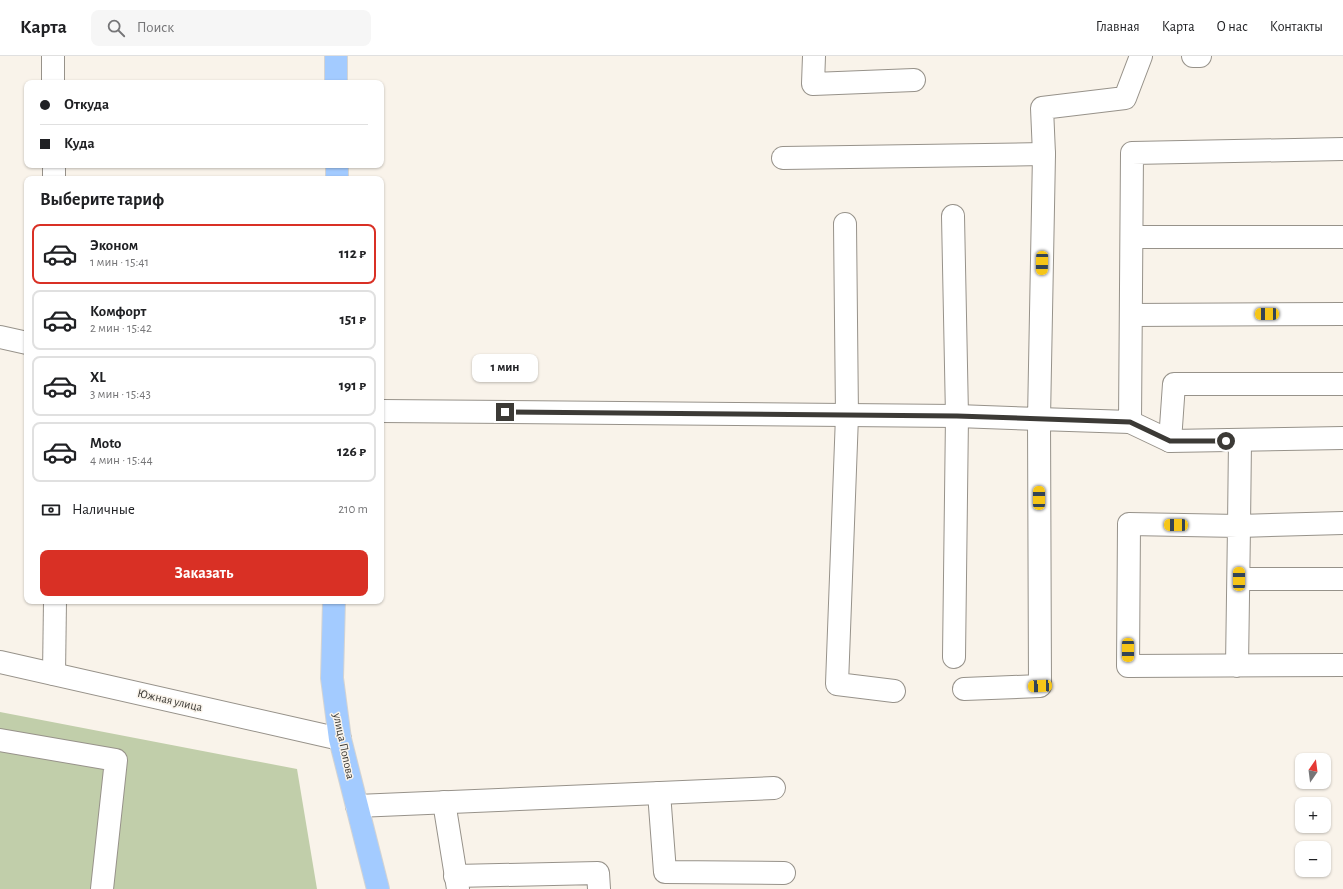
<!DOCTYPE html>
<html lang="ru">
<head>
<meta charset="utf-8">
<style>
	:root { --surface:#fff; --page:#f6f6f6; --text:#202124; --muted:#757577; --line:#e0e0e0; --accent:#d93025 }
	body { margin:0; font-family:"Alegreya Sans",sans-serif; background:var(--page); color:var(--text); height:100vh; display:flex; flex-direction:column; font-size:15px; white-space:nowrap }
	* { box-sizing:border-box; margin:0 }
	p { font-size:13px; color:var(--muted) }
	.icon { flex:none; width:22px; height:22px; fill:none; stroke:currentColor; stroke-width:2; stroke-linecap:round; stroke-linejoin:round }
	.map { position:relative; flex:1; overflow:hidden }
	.details { position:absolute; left:24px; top:120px; width:360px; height:428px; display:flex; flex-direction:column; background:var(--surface); border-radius:8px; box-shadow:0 1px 3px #0004 }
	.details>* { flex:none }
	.guide { position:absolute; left:24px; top:24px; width:360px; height:88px; border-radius:8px; box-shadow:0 1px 3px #0004; display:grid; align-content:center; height:88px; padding:0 16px; background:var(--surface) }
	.needle { width:26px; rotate:14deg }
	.controls { position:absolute; left:1295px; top:697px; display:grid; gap:8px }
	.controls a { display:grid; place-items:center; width:36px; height:36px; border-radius:8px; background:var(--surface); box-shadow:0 1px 3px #0004; font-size:20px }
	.end { position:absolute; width:18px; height:18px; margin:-9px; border:5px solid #3c3a36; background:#fff; box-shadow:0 0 0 2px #fff }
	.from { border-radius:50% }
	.bubble { position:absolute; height:28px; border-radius:8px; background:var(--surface); box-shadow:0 1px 3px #0004; font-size:13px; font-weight:600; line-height:28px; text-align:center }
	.car { position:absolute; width:12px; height:24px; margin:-12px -6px; border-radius:5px; box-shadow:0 0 3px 1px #0007; background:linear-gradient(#f5c518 24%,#345 0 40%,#f5c518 0 76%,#345 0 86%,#f5c518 0) }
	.guide b { display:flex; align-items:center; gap:14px; height:38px; font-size:15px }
	.guide b+b { border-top:1px solid var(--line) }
	.guide i { width:10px; height:10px; background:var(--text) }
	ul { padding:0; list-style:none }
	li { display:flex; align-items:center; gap:12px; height:60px; margin:0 8px 6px; padding:0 8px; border:2px solid var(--line); border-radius:8px }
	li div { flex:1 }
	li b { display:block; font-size:15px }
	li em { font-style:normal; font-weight:600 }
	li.active { border-color:var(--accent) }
	li>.icon { width:36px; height:36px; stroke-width:1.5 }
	h2 { padding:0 16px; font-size:18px; line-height:48px }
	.pay { display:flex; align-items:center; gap:10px; height:44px; padding:0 16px; font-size:15px }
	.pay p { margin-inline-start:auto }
	.cta { display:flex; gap:8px; margin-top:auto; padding:8px 16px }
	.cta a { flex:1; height:46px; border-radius:8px; background:var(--accent); color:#fff; font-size:16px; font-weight:600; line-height:46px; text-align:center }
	header { display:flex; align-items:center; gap:24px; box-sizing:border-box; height:56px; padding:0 20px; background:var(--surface); border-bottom:1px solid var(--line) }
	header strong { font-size:19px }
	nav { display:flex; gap:22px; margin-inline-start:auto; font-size:14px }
	.search { width:280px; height:36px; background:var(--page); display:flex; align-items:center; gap:10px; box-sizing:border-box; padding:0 14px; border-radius:8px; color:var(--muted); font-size:15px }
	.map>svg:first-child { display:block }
	.green { fill:#c1ceaa }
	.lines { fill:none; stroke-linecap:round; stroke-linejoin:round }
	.minor-casing { stroke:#97928a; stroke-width:24 }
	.major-casing { stroke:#d4d4d3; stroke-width:24 }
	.minor { stroke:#fff; stroke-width:22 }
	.major { stroke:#a3cbff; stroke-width:22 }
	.route { stroke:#3c3a36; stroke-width:5 }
	.labels { text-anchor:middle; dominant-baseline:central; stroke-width:3; stroke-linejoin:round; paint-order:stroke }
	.street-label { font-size:12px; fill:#3c3a36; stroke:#f9f3ea }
</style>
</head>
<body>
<header>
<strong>Карта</strong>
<div class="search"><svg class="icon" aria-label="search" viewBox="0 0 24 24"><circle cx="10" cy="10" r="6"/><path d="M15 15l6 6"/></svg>Поиск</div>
<nav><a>Главная</a><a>Карта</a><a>О нас</a><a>Контакты</a></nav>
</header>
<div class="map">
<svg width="1343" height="833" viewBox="0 0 1343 833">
	<rect width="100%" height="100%" fill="#f9f3ea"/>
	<polygon class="green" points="0,656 297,713 317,833 0,833"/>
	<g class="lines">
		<defs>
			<g id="minor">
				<polyline points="53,0 53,27"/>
				<polyline points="814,0 813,28 914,24"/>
				<polyline points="1193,0 1200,0"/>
				<polyline points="783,102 1044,98"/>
				<polyline points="54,109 54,123"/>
				<polyline points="953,160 957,360 954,601"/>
				<polyline points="845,168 847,360 837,628 894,635"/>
				<polyline points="1132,181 1343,181"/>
				<polyline points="1131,259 1343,258"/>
				<polyline points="0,281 27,287"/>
				<polyline points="381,355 957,360 1039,363 1044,98 1042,52 1125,42 1141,0"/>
				<polyline points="1130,366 1170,385 1343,382"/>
				<polyline points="1170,385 1174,328 1343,328"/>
				<polyline points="1240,385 1239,470 1343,467"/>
				<polyline points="1239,523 1343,523"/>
				<polyline points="0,606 340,683"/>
				<polyline points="1237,610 1239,470 1129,468 1128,610 1343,609"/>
				<polyline points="54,618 55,545"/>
				<polyline points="964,633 1040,630 1039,363 1130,366 1132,97 1343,93"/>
				<polyline points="0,684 116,704 102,833"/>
				<polyline points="659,737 665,816 784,817"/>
				<polyline points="444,746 458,833"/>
				<polyline points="357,750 774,732"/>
				<polyline points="455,820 598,817 599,833"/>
			</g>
			<g id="major">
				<polyline points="336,0 336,27"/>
				<polyline points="337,109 337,123"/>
				<polyline points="334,545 332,622 340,683 378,833"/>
			</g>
		</defs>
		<use href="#minor" class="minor-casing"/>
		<use href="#major" class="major-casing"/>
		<use href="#minor" class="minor"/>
		<use href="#major" class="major"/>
	</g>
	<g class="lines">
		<polyline class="route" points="505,356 957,360 1130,366 1170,385 1226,385"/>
	</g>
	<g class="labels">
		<g class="street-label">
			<text transform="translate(170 644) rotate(13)">Южная улица</text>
			<text transform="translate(344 690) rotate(78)">улица Попова</text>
		</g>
	</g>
</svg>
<div class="controls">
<a><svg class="needle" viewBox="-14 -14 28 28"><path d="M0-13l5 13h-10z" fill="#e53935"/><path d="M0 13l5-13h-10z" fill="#757577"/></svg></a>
<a>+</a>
<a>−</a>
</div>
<i class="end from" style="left:1226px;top:385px"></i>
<i class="end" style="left:505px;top:356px"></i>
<div class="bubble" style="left:472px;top:298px;width:66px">1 мин</div>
<i class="car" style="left:1042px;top:207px;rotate:181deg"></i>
<i class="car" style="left:1267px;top:258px;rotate:270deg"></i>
<i class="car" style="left:1039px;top:442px;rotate:0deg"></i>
<i class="car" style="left:1176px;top:469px;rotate:271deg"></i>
<i class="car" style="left:1239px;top:523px;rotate:0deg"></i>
<i class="car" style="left:1128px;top:594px;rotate:180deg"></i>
<i class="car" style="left:1040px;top:630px;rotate:267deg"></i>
<div class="guide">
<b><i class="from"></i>Откуда</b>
<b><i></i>Куда</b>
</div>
<section class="details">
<h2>Выберите тариф</h2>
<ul>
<li class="active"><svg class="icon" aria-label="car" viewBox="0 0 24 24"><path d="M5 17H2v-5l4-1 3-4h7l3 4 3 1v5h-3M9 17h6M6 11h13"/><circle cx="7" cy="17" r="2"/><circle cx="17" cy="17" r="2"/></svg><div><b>Эконом</b><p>1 мин · 15:41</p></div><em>112 ₽</em></li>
<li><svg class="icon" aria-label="car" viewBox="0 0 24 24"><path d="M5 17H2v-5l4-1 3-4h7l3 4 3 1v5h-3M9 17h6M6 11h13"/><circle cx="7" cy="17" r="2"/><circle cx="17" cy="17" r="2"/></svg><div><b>Комфорт</b><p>2 мин · 15:42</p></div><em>151 ₽</em></li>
<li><svg class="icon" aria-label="car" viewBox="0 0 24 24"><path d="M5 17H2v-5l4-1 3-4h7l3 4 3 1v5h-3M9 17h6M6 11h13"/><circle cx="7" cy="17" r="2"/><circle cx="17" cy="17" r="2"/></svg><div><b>XL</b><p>3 мин · 15:43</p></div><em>191 ₽</em></li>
<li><svg class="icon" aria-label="car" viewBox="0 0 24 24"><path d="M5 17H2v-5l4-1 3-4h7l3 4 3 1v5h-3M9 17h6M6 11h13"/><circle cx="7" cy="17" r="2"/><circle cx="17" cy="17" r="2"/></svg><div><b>Moto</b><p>4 мин · 15:44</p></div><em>126 ₽</em></li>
</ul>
<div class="pay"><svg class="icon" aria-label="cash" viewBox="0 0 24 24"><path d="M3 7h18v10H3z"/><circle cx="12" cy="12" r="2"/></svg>Наличные<p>210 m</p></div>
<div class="cta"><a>Заказать</a></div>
</section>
</div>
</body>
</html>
